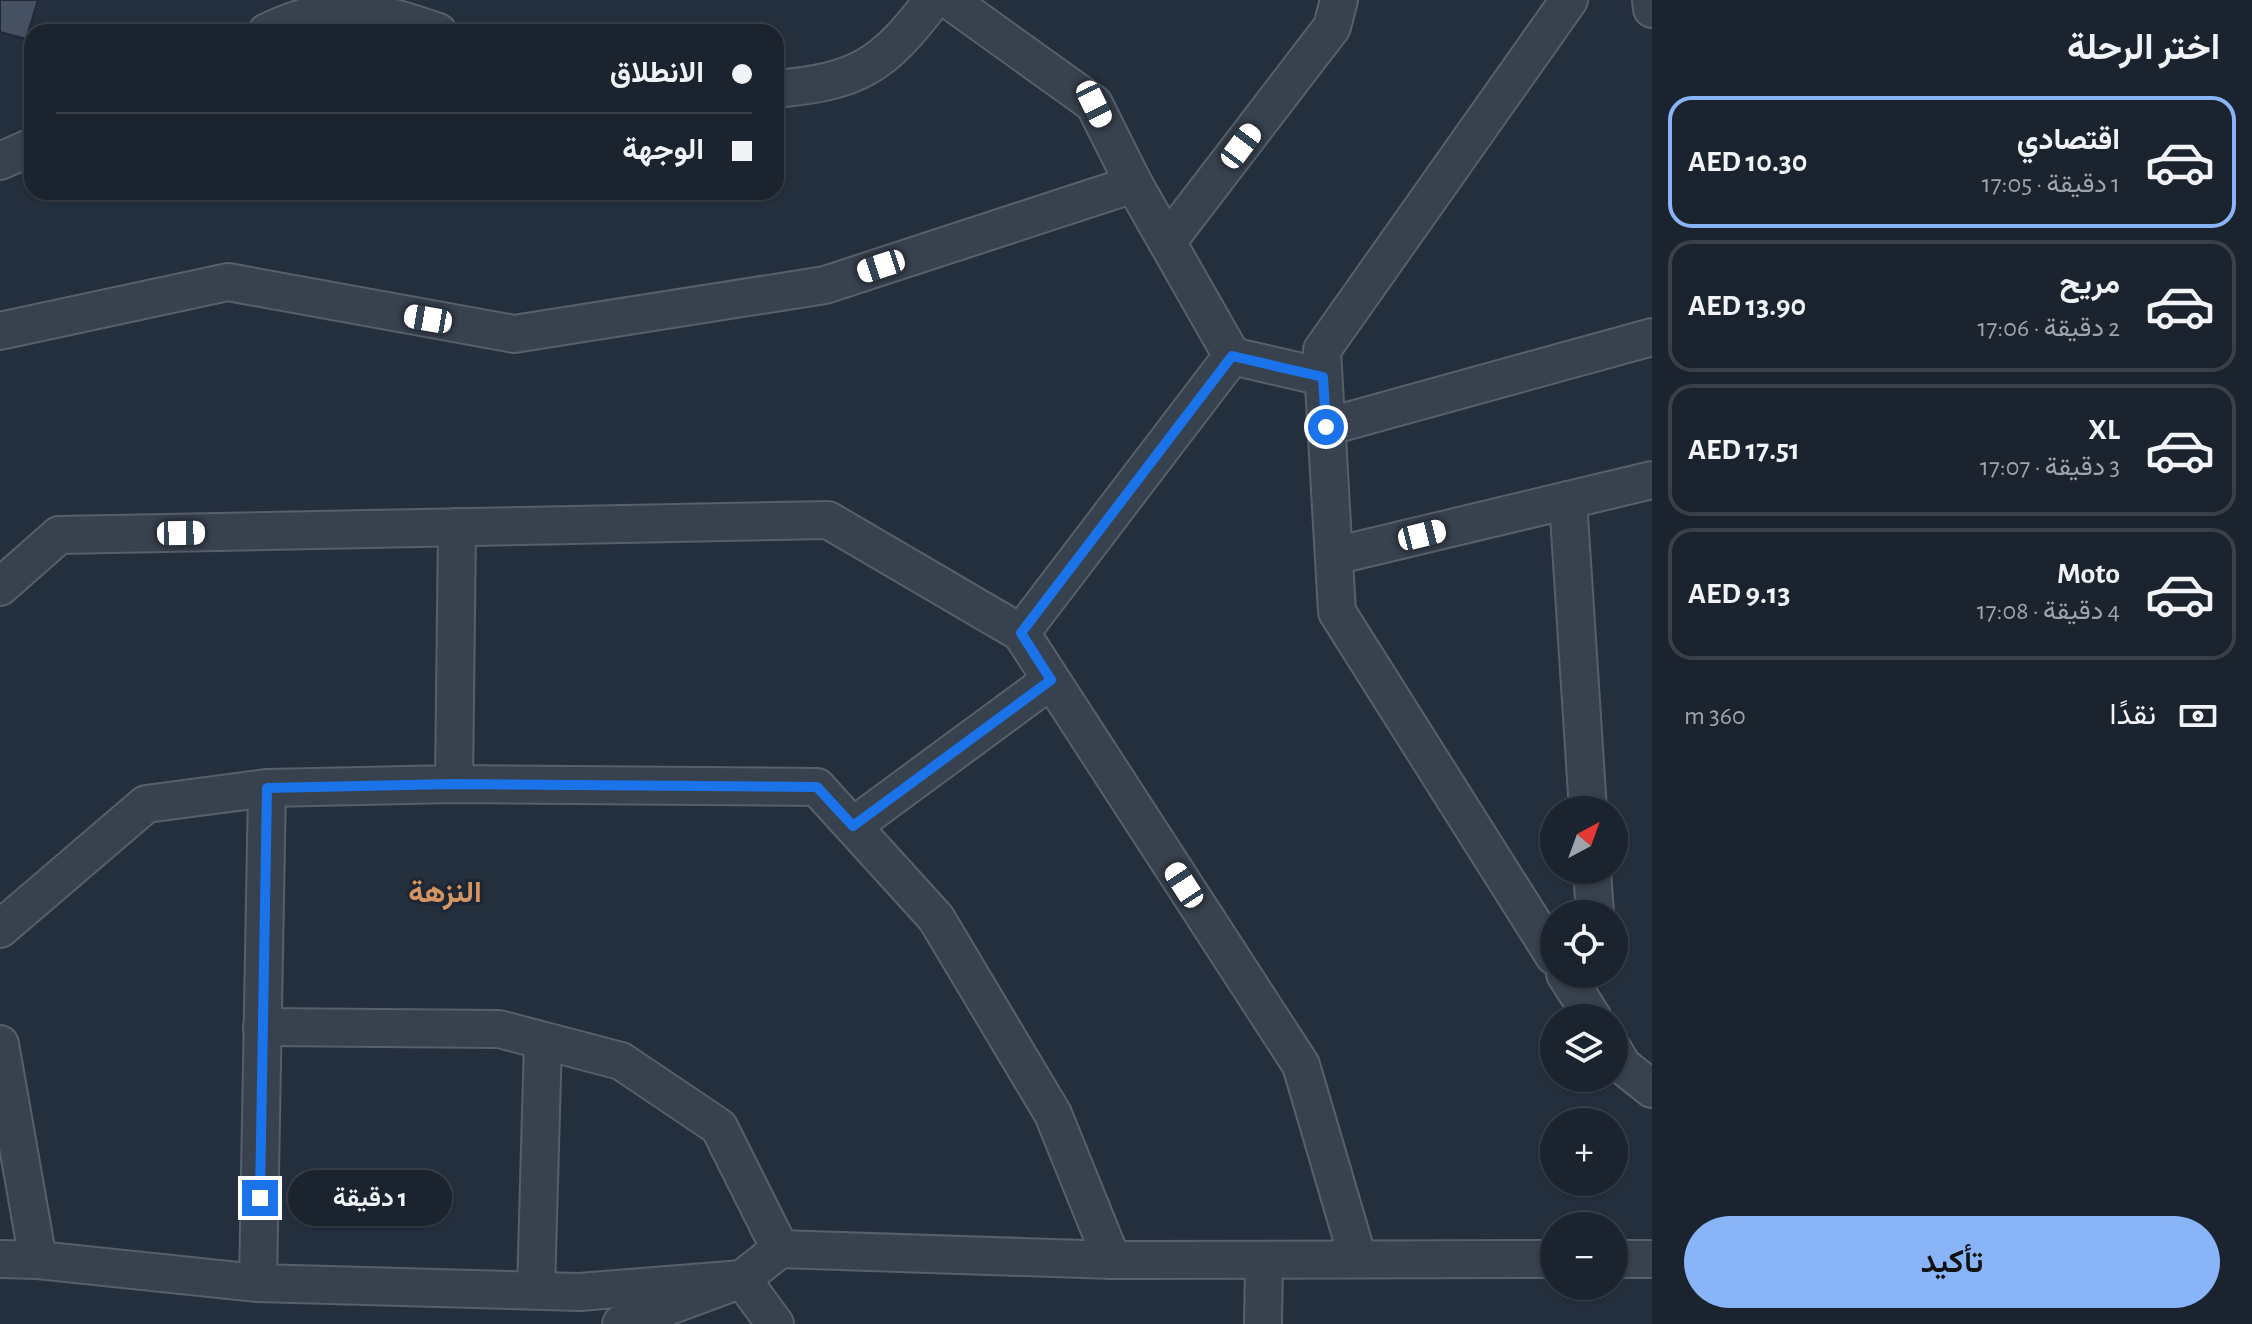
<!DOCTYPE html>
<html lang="ar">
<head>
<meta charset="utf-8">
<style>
	:root { --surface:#1b232e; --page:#282f3a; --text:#f1f3f6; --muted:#a0a4aa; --line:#39404a; --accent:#8ab4f8 }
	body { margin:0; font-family:"Alegreya Sans",Vazirmatn,sans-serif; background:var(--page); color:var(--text); direction:rtl; height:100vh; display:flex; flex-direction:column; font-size:30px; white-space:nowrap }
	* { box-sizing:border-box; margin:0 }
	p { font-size:26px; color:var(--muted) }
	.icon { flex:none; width:44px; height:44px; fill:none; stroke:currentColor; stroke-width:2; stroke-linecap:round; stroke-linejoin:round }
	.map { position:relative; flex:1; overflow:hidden; direction:ltr }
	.drawer { display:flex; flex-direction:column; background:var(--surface); width:600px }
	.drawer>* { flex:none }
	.hud { position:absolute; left:24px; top:24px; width:760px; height:176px; border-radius:24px; box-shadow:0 2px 6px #0004,0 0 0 2px var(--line); direction:rtl; display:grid; align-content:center; height:176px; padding:0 32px; background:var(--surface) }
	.needle { width:52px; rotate:41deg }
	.fabs { position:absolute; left:1540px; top:796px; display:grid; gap:16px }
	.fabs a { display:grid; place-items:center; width:88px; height:88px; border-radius:50%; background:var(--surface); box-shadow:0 2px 6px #0004,0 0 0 2px var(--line); font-size:40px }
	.end { position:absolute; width:36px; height:36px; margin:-18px; border:10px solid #1a73e8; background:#fff; box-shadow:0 0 0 4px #fff }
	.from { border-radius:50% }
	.bubble { position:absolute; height:56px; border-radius:28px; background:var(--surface); box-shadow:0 2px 6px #0004,0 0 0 2px var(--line); font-size:26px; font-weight:600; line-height:56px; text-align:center; direction:rtl }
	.car { position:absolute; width:24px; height:48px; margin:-24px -12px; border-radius:10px; box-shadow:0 0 6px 2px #0007; background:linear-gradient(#fff 24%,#345 0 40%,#fff 0 76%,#345 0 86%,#fff 0) }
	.hud b { display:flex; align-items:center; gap:28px; height:76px; font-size:30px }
	.hud b+b { border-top:2px solid var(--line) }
	.hud i { width:20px; height:20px; background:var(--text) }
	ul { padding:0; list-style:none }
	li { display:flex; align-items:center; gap:24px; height:132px; margin:0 16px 12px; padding:0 16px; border:4px solid var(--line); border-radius:24px }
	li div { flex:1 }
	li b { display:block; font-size:30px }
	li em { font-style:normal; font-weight:600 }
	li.selected { border-color:var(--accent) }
	li>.icon { width:72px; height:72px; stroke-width:1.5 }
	h2 { padding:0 32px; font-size:36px; line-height:96px }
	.pay { display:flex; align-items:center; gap:20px; height:88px; padding:0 32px; font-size:30px }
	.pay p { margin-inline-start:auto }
	.primary-button { display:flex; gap:16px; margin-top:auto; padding:16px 32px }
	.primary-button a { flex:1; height:92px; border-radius:48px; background:var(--accent); color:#111; font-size:32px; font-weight:600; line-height:92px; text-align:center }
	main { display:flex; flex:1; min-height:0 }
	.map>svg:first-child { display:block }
	.building { fill:#455162; stroke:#1f2835; stroke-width:2 }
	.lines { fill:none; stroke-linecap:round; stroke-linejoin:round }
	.minor-casing { stroke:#565f6c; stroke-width:40 }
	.minor { stroke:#38414e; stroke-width:36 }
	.route { stroke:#1a73e8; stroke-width:10 }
	.labels { text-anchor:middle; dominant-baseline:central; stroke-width:6; stroke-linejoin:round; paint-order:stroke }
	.neighbourhood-label { font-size:30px; font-weight:bold; fill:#d59563; stroke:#1d2633 }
</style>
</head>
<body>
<main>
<section class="drawer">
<h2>اختر الرحلة</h2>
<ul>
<li class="selected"><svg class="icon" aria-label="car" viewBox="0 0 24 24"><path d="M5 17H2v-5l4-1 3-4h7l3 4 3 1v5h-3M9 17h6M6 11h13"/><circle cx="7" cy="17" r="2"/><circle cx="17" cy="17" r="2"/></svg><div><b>اقتصادي</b><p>1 دقيقة · 17:05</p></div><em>AED 10.30</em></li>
<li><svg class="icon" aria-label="car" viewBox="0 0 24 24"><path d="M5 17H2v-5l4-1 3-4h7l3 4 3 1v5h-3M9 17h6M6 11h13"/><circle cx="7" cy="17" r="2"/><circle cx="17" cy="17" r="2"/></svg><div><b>مريح</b><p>2 دقيقة · 17:06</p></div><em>AED 13.90</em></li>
<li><svg class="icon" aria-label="car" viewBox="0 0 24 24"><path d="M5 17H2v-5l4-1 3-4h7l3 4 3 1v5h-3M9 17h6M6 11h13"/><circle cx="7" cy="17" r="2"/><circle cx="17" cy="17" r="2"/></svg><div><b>XL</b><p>3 دقيقة · 17:07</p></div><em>AED 17.51</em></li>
<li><svg class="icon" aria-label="car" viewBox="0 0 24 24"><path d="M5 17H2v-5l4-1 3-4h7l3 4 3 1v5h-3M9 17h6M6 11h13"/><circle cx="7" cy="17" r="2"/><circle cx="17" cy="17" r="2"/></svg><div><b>Moto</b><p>4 دقيقة · 17:08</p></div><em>AED 9.13</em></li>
</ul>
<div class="pay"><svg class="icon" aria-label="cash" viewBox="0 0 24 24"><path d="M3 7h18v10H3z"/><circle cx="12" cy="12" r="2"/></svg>نقدًا<p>360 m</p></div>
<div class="primary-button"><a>تأكيد</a></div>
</section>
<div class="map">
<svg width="1652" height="1324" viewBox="0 0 1652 1324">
	<rect width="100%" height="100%" fill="#242f3e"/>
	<polygon class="building" points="0,0 38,0 26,39 0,32"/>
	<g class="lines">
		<defs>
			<g id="minor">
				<polyline points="949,0 1094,104 1134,184 1232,356 1323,377"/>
				<polyline points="1651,0 1652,9"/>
				<path d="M267,32C332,0 372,9 438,32"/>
				<path d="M776,89C859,81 882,67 933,0"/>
				<polyline points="0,161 32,147"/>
				<polyline points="1168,241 1332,27 1339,0"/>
				<polyline points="0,331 228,282 514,334 825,285 1134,184"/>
				<polyline points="1326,427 1652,337"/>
				<polyline points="1568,500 1588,810"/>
				<polyline points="1334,556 1652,480"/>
				<polyline points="0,587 59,535 828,520 1021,633 1301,1065 1358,1259"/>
				<polyline points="1021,633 1232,356"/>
				<polyline points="454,784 457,527"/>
				<polyline points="853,826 1051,680"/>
				<polyline points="1592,870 1595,914"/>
				<polyline points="0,929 146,804 267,788 454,784 817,787 936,918 1053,1114 1112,1260"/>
				<polyline points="1554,956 1337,612 1322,350 1569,0"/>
				<polyline points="1565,974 1593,1018"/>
				<polyline points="262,1027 499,1029 621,1061 719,1127 780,1249"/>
				<polyline points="0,1044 38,1260"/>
				<polyline points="1614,1051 1623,1066 1652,1089"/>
				<polyline points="0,1259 38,1260 258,1283 579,1292 742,1279 780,1249 1112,1260 1554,1259"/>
				<polyline points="1614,1259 1652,1259"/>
				<polyline points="258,1283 267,788"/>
				<polyline points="536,1290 543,1041"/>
				<polyline points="621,1324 742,1279 775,1324"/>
				<polyline points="1263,1324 1264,1260"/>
			</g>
		</defs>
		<use href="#minor" class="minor-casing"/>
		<use href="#minor" class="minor"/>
	</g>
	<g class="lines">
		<polyline class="route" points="260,1198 267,788 454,784 817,787 853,826 1051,680 1021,633 1232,356 1323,377 1326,427"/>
	</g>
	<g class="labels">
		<g class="neighbourhood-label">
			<text x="445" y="893">النزهة</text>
		</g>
	</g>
</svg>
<div class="fabs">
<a><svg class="needle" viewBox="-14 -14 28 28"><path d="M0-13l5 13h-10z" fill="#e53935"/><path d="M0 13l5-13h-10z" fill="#a0a4aa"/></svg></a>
<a><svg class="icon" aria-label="locate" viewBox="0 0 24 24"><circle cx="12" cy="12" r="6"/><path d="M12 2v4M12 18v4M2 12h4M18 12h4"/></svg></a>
<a><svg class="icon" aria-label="layers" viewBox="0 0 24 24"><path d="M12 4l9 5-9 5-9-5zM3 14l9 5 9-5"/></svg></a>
<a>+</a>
<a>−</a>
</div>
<i class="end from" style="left:1326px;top:427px"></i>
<i class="end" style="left:260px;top:1198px"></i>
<div class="bubble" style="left:288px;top:1170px;width:164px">1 دقيقة</div>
<i class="car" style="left:1094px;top:104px;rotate:154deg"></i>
<i class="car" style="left:1241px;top:146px;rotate:37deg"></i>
<i class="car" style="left:881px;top:266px;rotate:252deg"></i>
<i class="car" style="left:428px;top:319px;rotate:280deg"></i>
<i class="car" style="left:181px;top:533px;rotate:89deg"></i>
<i class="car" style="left:1422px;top:535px;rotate:76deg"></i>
<i class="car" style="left:1184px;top:885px;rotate:327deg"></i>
<div class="hud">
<b><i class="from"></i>الانطلاق</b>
<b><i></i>الوجهة</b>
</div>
</div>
</main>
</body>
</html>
